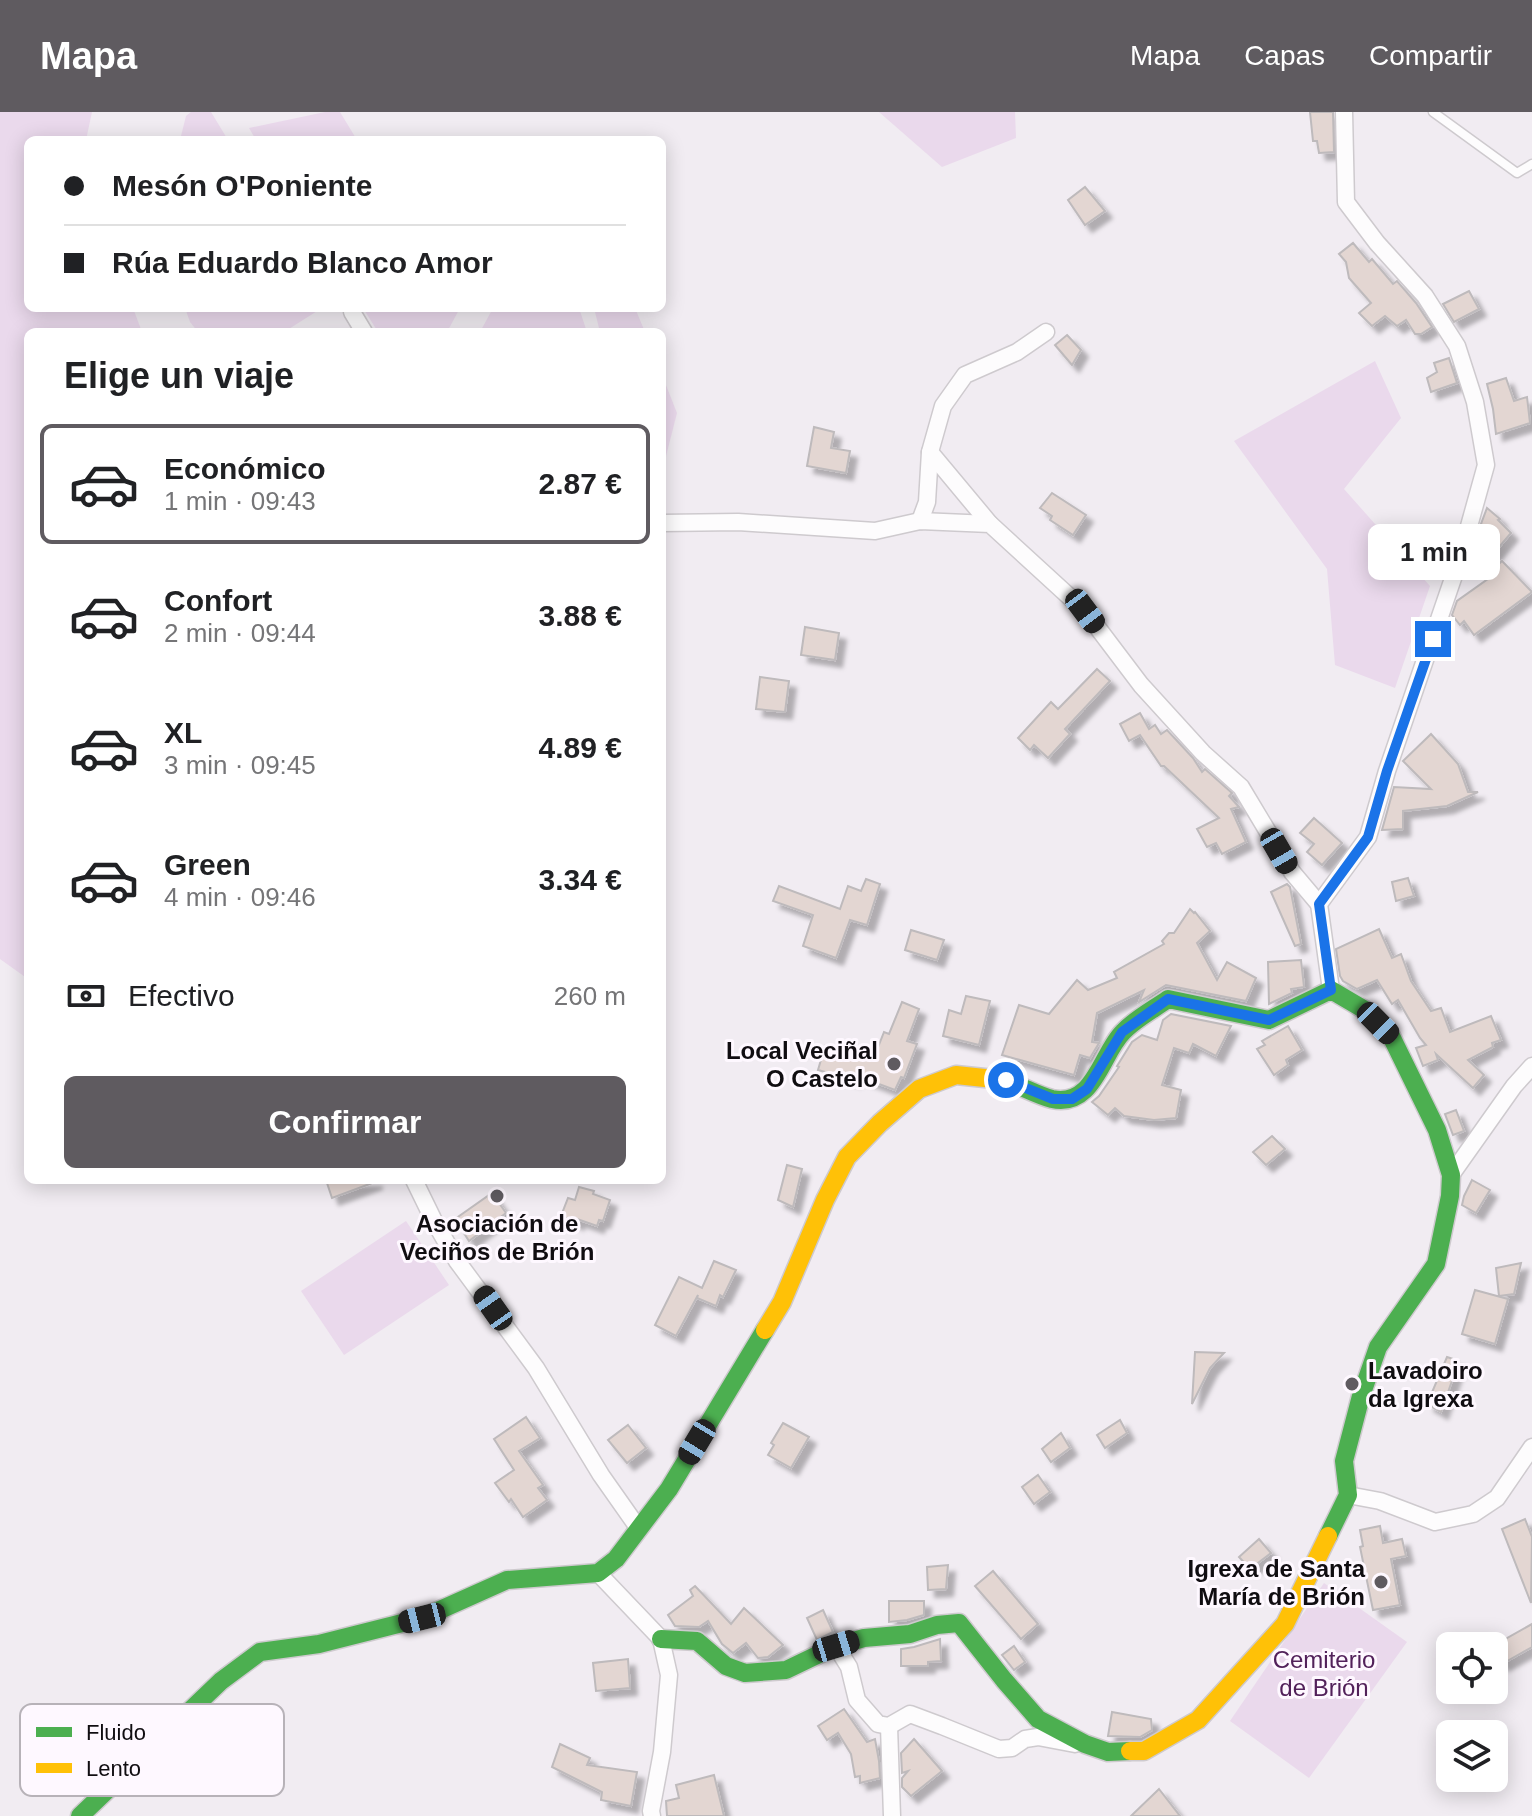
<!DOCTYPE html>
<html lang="es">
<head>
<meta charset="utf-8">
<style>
	:root { --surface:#fff; --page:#f6f6f6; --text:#202124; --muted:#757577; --line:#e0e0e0; --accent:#5f5b60 }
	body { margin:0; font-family:Helvetica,sans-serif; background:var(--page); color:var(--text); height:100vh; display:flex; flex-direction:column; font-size:30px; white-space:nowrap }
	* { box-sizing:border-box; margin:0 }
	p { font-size:26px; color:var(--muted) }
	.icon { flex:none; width:44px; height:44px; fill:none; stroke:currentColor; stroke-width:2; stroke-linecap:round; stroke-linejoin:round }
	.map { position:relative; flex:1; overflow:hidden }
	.sheet { position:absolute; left:24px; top:216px; width:642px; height:856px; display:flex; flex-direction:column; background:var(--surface); border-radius:12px; box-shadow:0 4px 20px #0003 }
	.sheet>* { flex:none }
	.hud { position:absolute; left:24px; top:24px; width:642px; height:176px; border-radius:12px; box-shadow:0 4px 20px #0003; display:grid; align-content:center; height:176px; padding:0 40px; background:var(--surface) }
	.controls { position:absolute; left:1436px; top:1520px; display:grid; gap:16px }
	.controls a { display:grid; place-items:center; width:72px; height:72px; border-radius:12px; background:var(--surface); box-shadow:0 4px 20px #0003; font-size:40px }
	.end { position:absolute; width:36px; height:36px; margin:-18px; border:10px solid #1a73e8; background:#fff; box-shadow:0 0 0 4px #fff }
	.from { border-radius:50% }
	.bubble { position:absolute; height:56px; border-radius:12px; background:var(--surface); box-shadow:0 4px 20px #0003; font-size:26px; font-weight:800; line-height:56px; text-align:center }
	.car { position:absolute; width:24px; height:48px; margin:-24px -12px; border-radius:10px; box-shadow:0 0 6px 2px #0007; background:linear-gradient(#222 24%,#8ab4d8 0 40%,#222 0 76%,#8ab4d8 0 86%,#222 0) }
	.hud b { display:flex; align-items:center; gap:28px; height:76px; font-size:30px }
	.hud b+b { border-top:2px solid var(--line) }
	.hud i { width:20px; height:20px; background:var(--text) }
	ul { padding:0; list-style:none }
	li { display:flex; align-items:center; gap:24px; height:120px; margin:0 16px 12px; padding:0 24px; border:4px solid transparent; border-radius:12px }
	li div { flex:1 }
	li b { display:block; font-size:30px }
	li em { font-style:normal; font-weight:800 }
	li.on { border-color:var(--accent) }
	li>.icon { width:72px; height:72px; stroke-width:1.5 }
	h2 { padding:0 40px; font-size:36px; line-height:96px }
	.pay { display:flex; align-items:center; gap:20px; height:88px; padding:0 40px; font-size:30px }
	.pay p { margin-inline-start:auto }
	.primary-button { display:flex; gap:16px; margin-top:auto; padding:16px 40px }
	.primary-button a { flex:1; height:92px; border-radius:12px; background:var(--accent); color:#fff; font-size:32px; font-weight:800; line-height:92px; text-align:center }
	header { display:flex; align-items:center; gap:48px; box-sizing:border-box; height:112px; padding:0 40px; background:var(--accent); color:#fff }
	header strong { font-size:38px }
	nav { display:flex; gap:44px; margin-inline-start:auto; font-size:28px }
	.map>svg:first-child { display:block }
	.green { fill:#ead9ec }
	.building { fill:#e3d6d2; stroke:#bebabc; stroke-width:2; filter:url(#shadow) }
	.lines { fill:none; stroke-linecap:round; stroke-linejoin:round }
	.lane-casing { stroke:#cecace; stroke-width:11 }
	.street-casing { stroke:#cecace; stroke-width:19 }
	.fast-casing { stroke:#cecace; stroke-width:21 }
	.slow-casing { stroke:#cecace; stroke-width:21 }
	.lane { stroke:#fdfcfd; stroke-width:8 }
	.street { stroke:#fdfcfd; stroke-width:16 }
	.fast { stroke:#4caf50; stroke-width:18 }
	.slow { stroke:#ffc107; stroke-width:18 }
	.route { stroke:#1a73e8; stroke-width:10 }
	.poi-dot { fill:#5f5b60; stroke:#fef8ff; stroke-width:3 }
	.labels { text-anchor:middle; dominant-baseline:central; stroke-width:6; stroke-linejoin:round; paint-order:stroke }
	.poi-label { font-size:24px; font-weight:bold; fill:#100d11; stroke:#fef8ff; text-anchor:end }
	.park-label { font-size:24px; fill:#52215a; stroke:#fef8ff }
	.key { fill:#fef8ff; stroke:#b7b2b8; stroke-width:2 }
	.key-label { font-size:22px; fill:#100d11 }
</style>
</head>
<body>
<header>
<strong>Mapa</strong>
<nav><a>Mapa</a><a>Capas</a><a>Compartir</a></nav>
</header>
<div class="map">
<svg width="1532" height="1704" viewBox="0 0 1532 1704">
	<defs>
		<filter id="shadow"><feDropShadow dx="7" dy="7" stdDeviation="2" flood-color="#0004"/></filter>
	</defs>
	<rect width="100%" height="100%" fill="#f1ecf2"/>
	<g class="green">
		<polygon points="0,0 92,0 86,28 28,28 28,196 133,196 142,220 28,220 28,867 0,847"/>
		<polygon points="191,0 211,0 228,28 180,28 186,4"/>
		<polygon points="325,0 340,0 357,28 256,28 249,16"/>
		<polygon points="879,0 1015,0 1016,26 942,55"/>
		<polygon points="185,196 322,196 284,220 198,220 190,210"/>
		<polygon points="363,196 460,196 447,220 378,220"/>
		<polygon points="493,196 579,196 587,220 480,220"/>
		<polygon points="594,196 635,196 645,220 600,220"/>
		<polygon points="1375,249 1401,306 1344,377 1430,474 1395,576 1335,553 1327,457 1234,329"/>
		<polygon points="662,263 677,301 662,360"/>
		<polygon points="406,1109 449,1173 344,1243 301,1179"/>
		<polygon points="1324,1471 1407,1530 1309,1666 1230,1609"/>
	</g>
	<g class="building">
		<polygon points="1310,0 1333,0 1334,40 1319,41 1317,29 1313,29"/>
		<polygon points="1085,75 1105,99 1085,113 1068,88"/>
		<polygon points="1353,131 1369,150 1372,147 1393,172 1397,169 1416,191 1432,215 1421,222 1415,222 1406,208 1397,214 1385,204 1372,214 1359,201 1371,191 1349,166 1346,150 1339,142"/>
		<polygon points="1469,179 1479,197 1454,210 1443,192"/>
		<polygon points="1067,223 1081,238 1072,253 1055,233"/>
		<polygon points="1449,246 1457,271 1431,280 1427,266 1437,260 1434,251"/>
		<polygon points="1506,266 1514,289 1527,285 1530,311 1496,322 1493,297 1487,272"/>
		<polygon points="814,315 834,320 831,336 850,339 846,361 807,354"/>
		<polygon points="1052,381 1086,403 1073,423 1050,408 1052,404 1040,396"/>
		<polygon points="1487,396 1500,407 1498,408 1511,421 1489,447 1475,436 1489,418 1481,412"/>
		<polygon points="1502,449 1532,480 1474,523 1464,509 1460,513 1452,503 1457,489 1492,464 1489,461"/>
		<polygon points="805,515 839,521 835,548 801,543"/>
		<polygon points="1097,557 1110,569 1065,617 1070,622 1048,646 1034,633 1030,638 1018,626 1051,590 1058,597"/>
		<polygon points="760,565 789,569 785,600 756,597"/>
		<polygon points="1140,601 1149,617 1155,613 1161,622 1167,618 1193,646 1202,660 1205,657 1232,681 1229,684 1239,695 1231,697 1246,730 1222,742 1216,731 1207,735 1197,717 1219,706 1164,654 1161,654 1140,623 1129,629 1120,612"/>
		<polygon points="1431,622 1458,652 1468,680 1478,680 1447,694 1403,699 1403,717 1382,718 1394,675 1431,677 1403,649"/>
		<polygon points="1314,706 1342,731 1322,753 1307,740 1314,732 1300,721"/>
		<polygon points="1408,766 1414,784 1396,789 1392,770"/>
		<polygon points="866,767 880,772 867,813 850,808 836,846 803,834 813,803 773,789 779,774 840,797 848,774 861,779"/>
		<polygon points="1287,772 1290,775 1301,832 1295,834 1271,780"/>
		<polygon points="1190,797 1194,801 1195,800 1210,819 1197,831 1217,868 1227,850 1256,866 1246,889 1166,873 1139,890 1144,878 1097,901 1092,930 1099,931 1090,946 1080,943 1074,963 1002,943 1019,893 1049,902 1077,868 1088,878 1117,866 1114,860 1164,832 1162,829 1169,821 1174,821"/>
		<polygon points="1379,817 1392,846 1401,842 1411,869 1431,899 1441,896 1450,920 1491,904 1501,928 1492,931 1493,935 1468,948 1484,963 1473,976 1436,942 1438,948 1423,954 1416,936 1426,933 1420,926 1398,888 1392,892 1377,868 1357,877 1343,869 1340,864 1336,837"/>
		<polygon points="911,818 944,828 937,848 905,838"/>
		<polygon points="1301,848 1304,875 1291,877 1292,881 1269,892 1268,850"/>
		<polygon points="966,884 990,889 979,933 943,924 949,898 961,902"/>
		<polygon points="902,890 919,897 907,929 917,932 904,966 901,965 895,978 855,963 854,968 818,958 825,934 873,948 884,920 889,922"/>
		<polygon points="1171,902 1231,914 1216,944 1193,932 1189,941 1174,936 1162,973 1181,978 1176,1006 1154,1008 1124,1004 1115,996 1108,1003 1092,990 1099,984 1119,955 1117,954 1132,930 1142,923 1157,928 1163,908"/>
		<polygon points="1288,914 1302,938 1286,948 1288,953 1274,963 1257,937 1265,933 1262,929"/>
		<polygon points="1456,998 1464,1019 1453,1023 1445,1002"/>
		<polygon points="1272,1024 1285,1037 1266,1053 1253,1040"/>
		<polygon points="787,1053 802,1057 793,1095 778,1088"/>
		<polygon points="326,1068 375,1068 375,1070 332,1086"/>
		<polygon points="1472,1068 1490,1078 1476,1101 1462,1093 1464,1084"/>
		<polygon points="579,1075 594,1079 593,1082 610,1088 603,1109 599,1108 597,1114 577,1107 577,1111 561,1104 568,1086 575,1088"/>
		<polygon points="492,1081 506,1101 469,1129 455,1107"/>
		<polygon points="714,1149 736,1158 723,1185 720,1183 716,1194 697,1186 698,1183 676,1224 655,1213 679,1165 702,1176"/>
		<polygon points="1521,1151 1514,1182 1499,1184 1496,1156"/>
		<polygon points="1475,1178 1508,1187 1495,1232 1462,1222"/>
		<polygon points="1195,1240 1224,1241 1210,1256 1192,1292"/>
		<polygon points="1447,1245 1459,1249 1441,1300 1427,1292"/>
		<polygon points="526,1305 540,1326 519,1339 543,1373 538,1376 547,1388 523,1405 511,1387 509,1390 495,1371 514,1358 494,1327"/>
		<polygon points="1120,1308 1127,1321 1105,1336 1097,1323"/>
		<polygon points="783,1311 809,1325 791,1356 768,1343 774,1333 771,1331"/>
		<polygon points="628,1313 646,1336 627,1351 608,1328"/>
		<polygon points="1061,1321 1070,1336 1051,1350 1042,1337"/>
		<polygon points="1038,1363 1050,1380 1034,1392 1022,1375"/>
		<polygon points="1525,1407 1532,1425 1531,1491 1502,1417"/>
		<polygon points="1380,1414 1383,1431 1402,1427 1406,1444 1391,1447 1400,1493 1373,1498 1360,1435 1363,1434 1360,1418"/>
		<polygon points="1259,1427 1271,1441 1250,1457 1239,1445"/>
		<polygon points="948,1453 946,1477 928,1478 927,1455"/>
		<polygon points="993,1459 1038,1512 1021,1527 975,1474"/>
		<polygon points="695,1474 731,1512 744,1496 783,1533 768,1545 758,1546 746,1531 733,1541 722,1532 708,1509 699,1515 675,1514 668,1503 693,1484 690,1478"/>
		<polygon points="889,1489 924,1489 924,1503 907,1508 889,1510"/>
		<polygon points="823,1498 833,1520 817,1528 807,1506"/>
		<polygon points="1532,1512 1532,1535 1502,1552 1494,1540 1494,1534 1493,1534"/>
		<polygon points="940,1527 941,1549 928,1550 928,1554 901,1554 901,1537 914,1535"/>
		<polygon points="1014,1534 1025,1550 1014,1558 1002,1543"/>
		<polygon points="628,1547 630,1576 596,1579 593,1551"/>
		<polygon points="844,1597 867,1630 875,1627 879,1649 880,1666 860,1671 860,1664 855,1665 851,1642 838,1621 827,1628 818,1614"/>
		<polygon points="1112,1600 1151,1607 1152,1618 1140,1625 1108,1624"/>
		<polygon points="914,1627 942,1659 911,1684 902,1675 902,1666 908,1659 902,1661 901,1641"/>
		<polygon points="560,1632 590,1646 587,1653 637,1660 631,1694 601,1688 602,1680 552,1655"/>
		<polygon points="714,1663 724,1704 667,1704 666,1689 679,1686 676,1673"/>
		<polygon points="1159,1677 1180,1704 1131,1704"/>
	</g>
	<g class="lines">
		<defs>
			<polyline id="lane" points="1433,0 1517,61 1532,52"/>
			<g id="street">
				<polyline points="352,200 364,220"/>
				<polyline points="920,409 927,390 930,340"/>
				<polyline points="662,411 738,410 875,419 920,409 990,412 1085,499 1141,573 1203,641 1241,675 1292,760 1319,792"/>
				<polyline points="990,412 930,340 943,294 965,263 1017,240 1046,220"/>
				<polyline points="1331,878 1319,792 1368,725 1387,659 1461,443 1486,353 1475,290 1457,234 1425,184 1377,131 1346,90 1344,0"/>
				<polyline points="1451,1063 1514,974 1532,954"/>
				<polyline points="414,1068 433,1107 457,1149 536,1256 601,1363 639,1417"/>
				<polyline points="1348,1383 1380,1389 1435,1410 1473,1402 1497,1386 1532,1335"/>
				<polyline points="598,1461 661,1527 669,1563 662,1640 651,1699 652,1704"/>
				<polyline points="836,1534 849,1555 857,1588 878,1612 889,1614 910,1602 942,1614 999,1637 1012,1636 1025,1627 1038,1625 1075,1632"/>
				<polyline points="889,1614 892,1704"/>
			</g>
			<g id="fast">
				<path d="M994,967C1015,969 1032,982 1052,987C1094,996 1101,942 1123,920C1135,907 1154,897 1168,887L1269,908L1331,878L1365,898L1391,924L1437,1018L1451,1063L1450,1084L1436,1152L1378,1235L1361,1284L1344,1349L1348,1383L1328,1424"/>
				<polyline points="661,1527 697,1529 726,1554 745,1561 786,1558 836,1534 864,1526 910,1522 937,1513 959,1511 1004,1568 1038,1607 1085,1632 1108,1640 1130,1639"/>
				<polyline points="80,1704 221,1569 260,1540 319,1532 422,1506 507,1468 598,1461 616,1447 669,1377 765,1218"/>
			</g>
			<g id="slow">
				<polyline points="765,1218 782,1190 825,1088 847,1045 880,1011 919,977 956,963 994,967"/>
				<polyline points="1130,1639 1144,1639 1198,1608 1285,1512 1328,1424"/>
			</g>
		</defs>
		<use href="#lane" class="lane-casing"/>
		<use href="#street" class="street-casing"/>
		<use href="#fast" class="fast-casing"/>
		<use href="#slow" class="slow-casing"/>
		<use href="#lane" class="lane"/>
		<use href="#street" class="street"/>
		<use href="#fast" class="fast"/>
		<use href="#slow" class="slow"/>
	</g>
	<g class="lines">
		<polyline class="route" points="1006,968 1053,987 1072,987 1087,977 1122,920 1168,887 1269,908 1331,878 1319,792 1368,725 1387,659 1433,527"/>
	</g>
	<g class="poi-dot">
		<circle cx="894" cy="952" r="8"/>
		<circle cx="497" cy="1084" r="8"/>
		<circle cx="1352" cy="1272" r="8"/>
		<circle cx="1381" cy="1470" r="8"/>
	</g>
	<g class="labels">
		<g class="poi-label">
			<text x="878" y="938">Local Veciñal<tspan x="878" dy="28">O Castelo</tspan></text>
			<text x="497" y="1111" text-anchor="middle">Asociación de<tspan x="497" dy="28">Veciños de Brión</tspan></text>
			<text x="1368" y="1258" text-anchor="start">Lavadoiro<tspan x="1368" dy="28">da Igrexa</tspan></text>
			<text x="1365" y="1456">Igrexa de Santa<tspan x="1365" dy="28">María de Brión</tspan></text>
		</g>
		<g class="park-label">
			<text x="1324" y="1547">Cemiterio<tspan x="1324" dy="28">de Brión</tspan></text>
		</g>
	</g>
	<rect x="20" y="1592" width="264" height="92" rx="12" class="key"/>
	<rect x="36" y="1615" width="36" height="10" fill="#4caf50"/>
	<rect x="36" y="1651" width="36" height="10" fill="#ffc107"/>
	<g class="key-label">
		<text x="86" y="1628">Fluido</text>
		<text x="86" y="1664">Lento</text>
	</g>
</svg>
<div class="controls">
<a><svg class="icon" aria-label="locate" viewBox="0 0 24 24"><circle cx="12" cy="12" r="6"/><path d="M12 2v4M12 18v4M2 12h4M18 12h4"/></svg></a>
<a><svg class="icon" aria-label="layers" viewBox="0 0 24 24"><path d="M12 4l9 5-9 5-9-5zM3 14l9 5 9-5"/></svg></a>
</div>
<i class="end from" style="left:1006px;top:968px"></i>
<i class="end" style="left:1433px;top:527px"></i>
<div class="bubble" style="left:1368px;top:412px;width:132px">1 min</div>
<i class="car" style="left:1085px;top:499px;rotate:143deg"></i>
<i class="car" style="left:1279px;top:739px;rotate:150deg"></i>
<i class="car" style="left:1378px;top:911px;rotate:135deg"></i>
<i class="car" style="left:493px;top:1196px;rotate:325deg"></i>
<i class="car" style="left:697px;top:1330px;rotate:211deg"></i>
<i class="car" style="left:422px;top:1506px;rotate:256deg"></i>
<i class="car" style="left:836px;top:1534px;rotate:73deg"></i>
<div class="hud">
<b><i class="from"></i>Mesón O'Poniente</b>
<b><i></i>Rúa Eduardo Blanco Amor</b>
</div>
<section class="sheet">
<h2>Elige un viaje</h2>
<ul>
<li class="on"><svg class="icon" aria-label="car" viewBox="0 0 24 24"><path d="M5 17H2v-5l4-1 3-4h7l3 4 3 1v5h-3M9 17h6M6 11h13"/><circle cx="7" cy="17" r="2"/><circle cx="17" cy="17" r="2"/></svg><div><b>Económico</b><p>1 min · 09:43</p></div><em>2.87 €</em></li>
<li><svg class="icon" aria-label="car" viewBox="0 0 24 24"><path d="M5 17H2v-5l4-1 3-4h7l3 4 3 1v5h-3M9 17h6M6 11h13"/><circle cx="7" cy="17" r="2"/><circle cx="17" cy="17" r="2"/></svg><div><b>Confort</b><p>2 min · 09:44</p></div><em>3.88 €</em></li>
<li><svg class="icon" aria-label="car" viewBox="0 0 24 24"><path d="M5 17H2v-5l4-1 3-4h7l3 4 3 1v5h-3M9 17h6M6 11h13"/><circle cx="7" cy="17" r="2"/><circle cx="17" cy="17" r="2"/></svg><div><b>XL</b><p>3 min · 09:45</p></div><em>4.89 €</em></li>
<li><svg class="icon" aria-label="car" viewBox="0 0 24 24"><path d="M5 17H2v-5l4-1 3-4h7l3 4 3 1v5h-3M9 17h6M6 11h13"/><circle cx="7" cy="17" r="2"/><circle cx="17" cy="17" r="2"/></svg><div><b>Green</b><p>4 min · 09:46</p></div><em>3.34 €</em></li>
</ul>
<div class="pay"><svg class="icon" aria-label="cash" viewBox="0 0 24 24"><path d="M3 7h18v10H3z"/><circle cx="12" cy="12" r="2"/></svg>Efectivo<p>260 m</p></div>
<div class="primary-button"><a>Confirmar</a></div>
</section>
</div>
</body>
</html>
